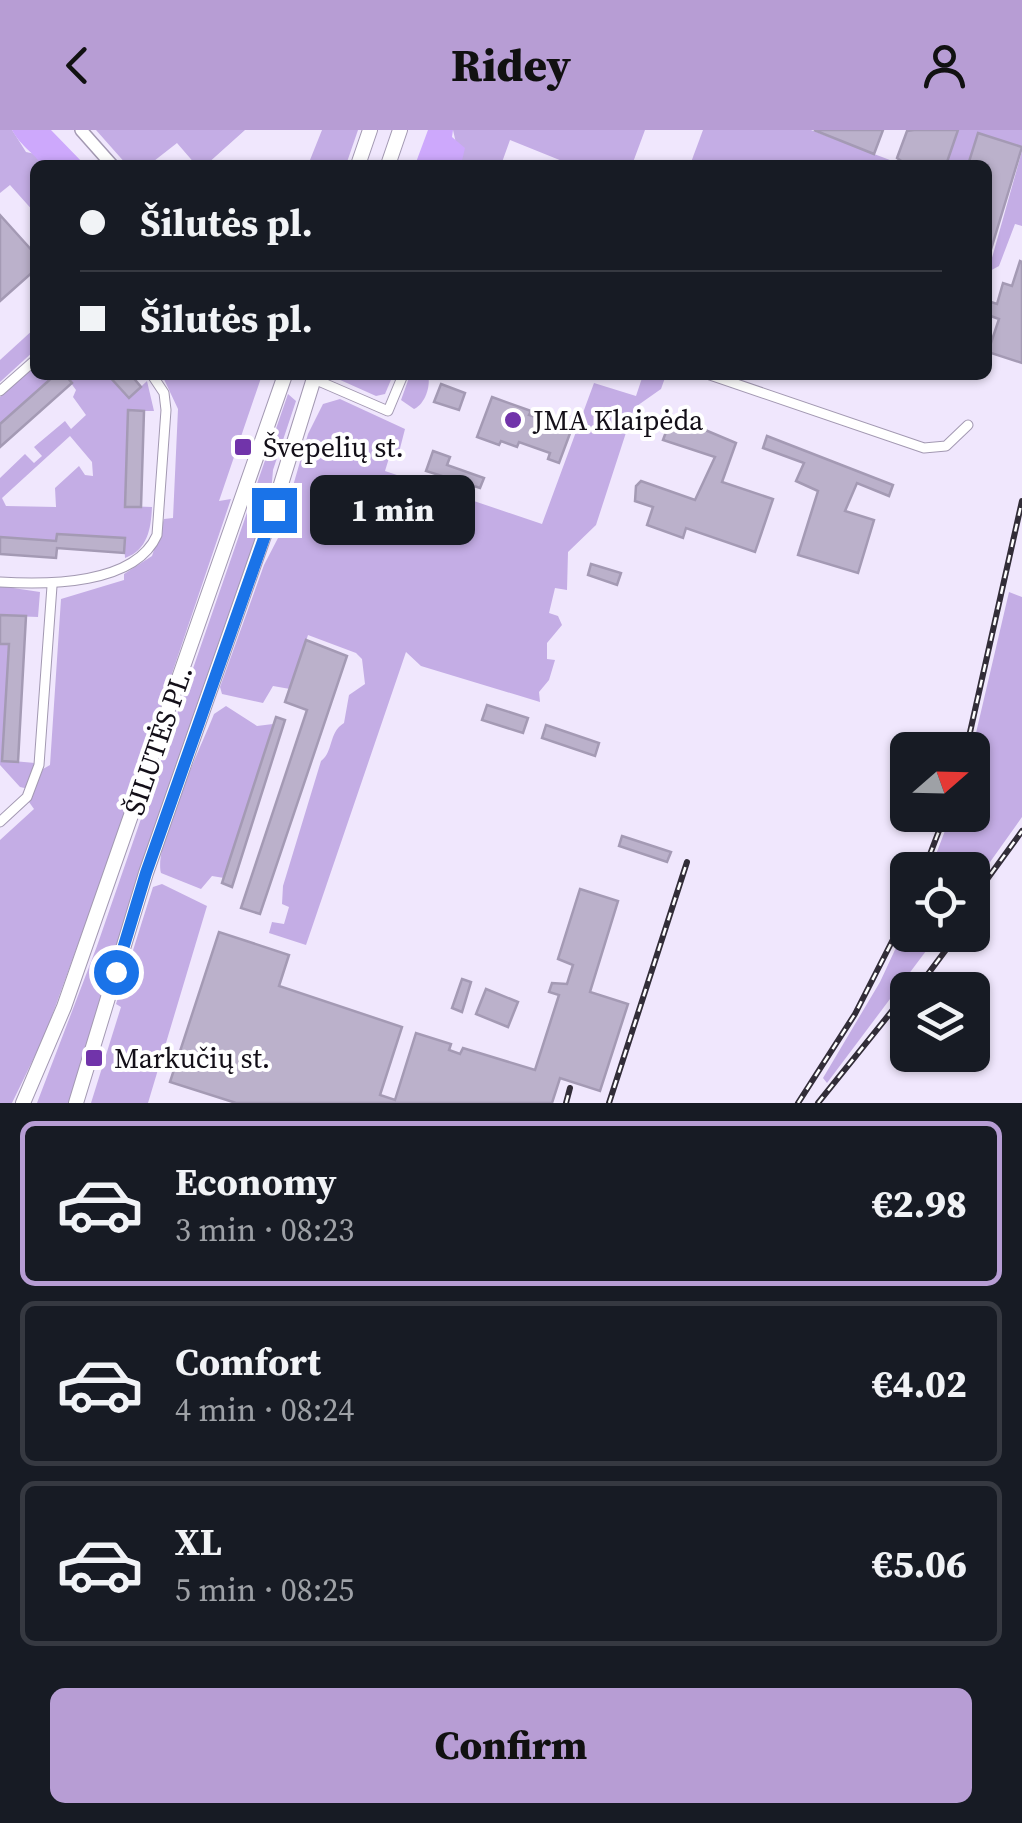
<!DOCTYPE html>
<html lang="en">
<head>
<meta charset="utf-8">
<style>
	:root { --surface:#171b24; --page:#20242c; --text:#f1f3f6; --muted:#9ea1a6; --line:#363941; --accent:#b79dd4 }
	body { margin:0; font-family:"Source Serif 4",serif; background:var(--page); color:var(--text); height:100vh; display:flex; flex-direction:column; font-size:38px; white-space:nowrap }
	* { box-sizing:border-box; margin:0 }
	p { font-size:32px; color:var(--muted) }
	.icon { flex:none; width:55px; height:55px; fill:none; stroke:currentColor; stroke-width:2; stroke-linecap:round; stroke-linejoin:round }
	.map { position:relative; height:973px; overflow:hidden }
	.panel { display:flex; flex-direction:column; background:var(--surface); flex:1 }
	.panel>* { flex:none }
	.guide { position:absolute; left:30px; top:30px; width:962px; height:220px; border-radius:15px; box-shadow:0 2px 8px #0004; display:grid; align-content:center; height:220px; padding:0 50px; background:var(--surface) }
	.needle { width:65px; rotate:70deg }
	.fabs { position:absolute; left:890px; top:602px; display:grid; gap:20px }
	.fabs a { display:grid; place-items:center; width:100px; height:100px; border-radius:15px; background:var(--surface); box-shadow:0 2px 8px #0004; font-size:50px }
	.end { position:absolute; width:45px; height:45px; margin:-22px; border:12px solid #1a73e8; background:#fff; box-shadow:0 0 0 5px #fff }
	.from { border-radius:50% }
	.bubble { position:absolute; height:70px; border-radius:15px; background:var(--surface); box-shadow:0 2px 8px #0004; font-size:32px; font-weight:800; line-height:70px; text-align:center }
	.guide b { display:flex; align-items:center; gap:35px; height:95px; font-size:38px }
	.guide b+b { border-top:2px solid var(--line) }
	.guide i { width:25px; height:25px; background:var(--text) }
	ul { padding:18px 0 0; list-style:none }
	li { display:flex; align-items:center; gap:30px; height:165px; margin:0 20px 15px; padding:0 30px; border:5px solid var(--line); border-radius:15px }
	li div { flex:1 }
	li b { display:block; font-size:38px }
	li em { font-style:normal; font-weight:800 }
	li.current { border-color:var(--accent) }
	li>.icon { width:90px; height:90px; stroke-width:1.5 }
	.cta { display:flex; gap:20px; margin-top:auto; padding:20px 50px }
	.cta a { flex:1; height:115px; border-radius:15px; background:var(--accent); color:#111; font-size:40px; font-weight:800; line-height:115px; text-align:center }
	header { display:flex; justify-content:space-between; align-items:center; height:130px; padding:0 50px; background:var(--accent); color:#111; font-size:45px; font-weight:800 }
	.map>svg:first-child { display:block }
	.green { fill:#c4ade5; fill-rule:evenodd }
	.forest { fill:#cda8fc }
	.building { fill:#bbb1cb; stroke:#a49ab4; stroke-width:2.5 }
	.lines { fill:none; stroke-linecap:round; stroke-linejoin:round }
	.minor-casing { stroke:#a399b2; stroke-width:11 }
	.tertiary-casing { stroke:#a399b2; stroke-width:14 }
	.primary-casing { stroke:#a399b2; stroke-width:16 }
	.minor { stroke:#fff; stroke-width:9 }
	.tertiary { stroke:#fff; stroke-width:11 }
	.primary { stroke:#fff; stroke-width:14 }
	.rail-casing { stroke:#322d38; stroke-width:6 }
	.rail { stroke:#fff; stroke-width:2.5; stroke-dasharray:8; stroke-linecap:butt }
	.route { stroke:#1a73e8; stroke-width:12 }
	.poi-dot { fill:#7134aa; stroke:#fff; stroke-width:4 }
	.labels { text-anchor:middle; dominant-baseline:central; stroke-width:8; stroke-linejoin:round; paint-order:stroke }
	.poi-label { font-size:28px; fill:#130f18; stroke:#fff; text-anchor:start }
	.street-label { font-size:28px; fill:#130f18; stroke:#fff }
</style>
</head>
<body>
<header><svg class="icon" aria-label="back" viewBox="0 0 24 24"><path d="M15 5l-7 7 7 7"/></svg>Ridey<svg class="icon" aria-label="person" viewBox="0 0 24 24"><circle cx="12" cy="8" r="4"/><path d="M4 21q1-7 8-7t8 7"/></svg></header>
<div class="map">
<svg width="1022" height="973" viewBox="0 0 1022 973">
	<rect width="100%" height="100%" fill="#f0e7fd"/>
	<g class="green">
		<polygon points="0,0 12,0 26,22 35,24 42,32 35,35 35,83 10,55 0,63"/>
		<polygon points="96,0 245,0 206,35 196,35 177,13 154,31 127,35"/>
		<polygon points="322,0 358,0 346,35 308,35"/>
		<polygon points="453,0 645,0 632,35 572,35 510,10 501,35 461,35"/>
		<polygon points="703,0 811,0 903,35 690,35"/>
		<polygon points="955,0 1022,0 1022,17 979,4 969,35 945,35"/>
		<polygon points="1022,21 1022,96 1015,94 999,136 988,142"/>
		<polygon points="35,198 35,220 0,252 0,230"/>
		<polygon points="35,236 35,245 55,245 0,294 0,267"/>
		<path d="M65,245H108L129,268L147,251L154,281H128L125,376L152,377C151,398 148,420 125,428L124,408L57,404L56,411L0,407V348L25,324L34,333L42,326L34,317L65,291L71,299L86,285L73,267L76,260ZM70,306L92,332L93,346L85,345L79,336L55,358L56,377L6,376L2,368Z"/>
		<polygon points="162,245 262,245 219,371 231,369 114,715 45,905 12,973 0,973 0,710 34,679 29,672 43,639 50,635 61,469 124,450 124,444 152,426 164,389 173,388 178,279"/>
		<polygon points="339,245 393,245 385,264 376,266 338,249"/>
		<path d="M410,245H428C431,256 425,274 414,279L401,270Z"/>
		<path d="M643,245H666L661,259L634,278L596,395L568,422L567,460L555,458L549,483L558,486L562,495L547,513V529L555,530L549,550L539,562L540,572L421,536L406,522L306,815L269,803L272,792L284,794L289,777L282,774L283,756L321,631C334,621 328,603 344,593L349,565L365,554L362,529L356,523L308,505L290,559L273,556L263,573L222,564L220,557L264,435L278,408L308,304L323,274L340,269L405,299L397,330L389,328L385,341L542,394L594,253L636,266Z"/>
		<polygon points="288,264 296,271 273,340 270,375 71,973 37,973 97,816"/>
		<polygon points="0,456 40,462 38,487 10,486 2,630 35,633 29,659 20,657 0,635"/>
		<polygon points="1009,462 1022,467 1022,687 973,756 972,740 930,740 951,685 972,685 972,620"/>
		<path d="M226,576L257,596L273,594L224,748L212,746L201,759L161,743C153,716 202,615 214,584Z"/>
		<polygon points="162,754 207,776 148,973 91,973 121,877 116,874 153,757"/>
		<polygon points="907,794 908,805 938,805 827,953 823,948 880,852"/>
	</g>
	<g class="forest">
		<path d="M12,0H51L85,35H41C38,26 21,17 12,0Z"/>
		<polygon points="428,0 453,0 452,7 465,18 461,35 415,35"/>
	</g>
	<g class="building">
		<polygon points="814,0 883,0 874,24"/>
		<polygon points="914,0 958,0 946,35 907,35 897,28 907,1"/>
		<polygon points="978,3 1022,17 989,126 988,35 968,35"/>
		<polygon points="0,85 35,124 35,140 0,171"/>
		<polygon points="1020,131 1022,132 1022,233 988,222 999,189 988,185 988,171 997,174 1003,153 1012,156"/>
		<polygon points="55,245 65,245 72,253 0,317 0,294"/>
		<polygon points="108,245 131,245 141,257 129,268"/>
		<polygon points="441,254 465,263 459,280 434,272"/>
		<polygon points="492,267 531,281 529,285 572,298 559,333 548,329 550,323 519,312 517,317 501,311 499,315 477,307"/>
		<polygon points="128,280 144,281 141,377 125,377"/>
		<polygon points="672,286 736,313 722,352 773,369 755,422 686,398 683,408 647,395 653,377 635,371 636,356 641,351 695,370 715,327 663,310"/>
		<polygon points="767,306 893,355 889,366 857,353 845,381 874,390 858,443 798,425 818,361 796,351 804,333 763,318"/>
		<polygon points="433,321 450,327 447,335 484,348 480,358 426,341"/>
		<polygon points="57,404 125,408 124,423 57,418 56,428 0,424 0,407 56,411"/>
		<polygon points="591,434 621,443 617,455 588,445"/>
		<polygon points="0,485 26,486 18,632 2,631 9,514 0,514"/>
		<polygon points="306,510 347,526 260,784 241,778 307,580 285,572"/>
		<polygon points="487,575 528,588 523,603 482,590"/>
		<polygon points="276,587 285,590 232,757 222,753"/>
		<polygon points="546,595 599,613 595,626 542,608"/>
		<polygon points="622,706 671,722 667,732 619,716"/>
		<polygon points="580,759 618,771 590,862 628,874 600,961 560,948 552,973 236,973 170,952 219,802 289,825 279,856 402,897 380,965 395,970 416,903 451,914 449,920 460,924 463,918 535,940 559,865 549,862 552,853 567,854 573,835 558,829"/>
		<polygon points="462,849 471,852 462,882 452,878"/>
		<polygon points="486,859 518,872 508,897 476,884"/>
	</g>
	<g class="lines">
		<defs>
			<g id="minor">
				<polyline points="710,245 924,318 946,316 968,295"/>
				<polyline points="314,249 388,281 403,245"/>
				<polyline points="0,261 35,230"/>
				<path d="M0,452C47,455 135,455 157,405L166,280L164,263L152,245"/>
				<polyline points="0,692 27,667 39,635 52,456"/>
			</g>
			<polyline id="tertiary" points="81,0 112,35"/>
			<g id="primary">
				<polyline points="358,35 370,0"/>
				<polyline points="388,35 400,0"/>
				<polyline points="23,973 64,877 285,245"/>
				<polyline points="76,973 146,743 273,380 315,245"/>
			</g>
		</defs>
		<use href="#minor" class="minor-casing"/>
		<use href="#tertiary" class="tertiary-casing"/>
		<use href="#primary" class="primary-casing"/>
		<use href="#minor" class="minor"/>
		<use href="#tertiary" class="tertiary"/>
		<use href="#primary" class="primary"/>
		<defs>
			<g id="rail">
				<polyline points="966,620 1022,371"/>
				<polyline points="924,740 945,685"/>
				<polyline points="972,770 1022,701"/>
				<polyline points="916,860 957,805"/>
				<polyline points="566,973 570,958"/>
				<polyline points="609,973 687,732"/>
				<polyline points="798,973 855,884 908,780"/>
				<polyline points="818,973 908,861"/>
			</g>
		</defs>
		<use href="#rail" class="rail-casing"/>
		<use href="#rail" class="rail"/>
	</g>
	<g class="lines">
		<polyline class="route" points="116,842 146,743 274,380"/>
	</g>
	<g class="poi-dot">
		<circle cx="513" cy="290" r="10"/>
		<rect x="233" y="307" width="20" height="20" rx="5"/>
		<rect x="84" y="918" width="20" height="20" rx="5"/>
	</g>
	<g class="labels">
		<g class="poi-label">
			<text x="533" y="290">JMA Klaipėda</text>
			<text x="263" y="317">Švepelių st.</text>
			<text x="114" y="928">Markučių st.</text>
		</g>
		<g class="street-label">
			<text transform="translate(158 610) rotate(-71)">ŠILUTĖS PL.</text>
		</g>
	</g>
</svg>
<div class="fabs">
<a><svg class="needle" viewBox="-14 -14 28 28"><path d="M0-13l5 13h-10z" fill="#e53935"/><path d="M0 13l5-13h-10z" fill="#9ea1a6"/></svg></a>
<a><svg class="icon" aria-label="locate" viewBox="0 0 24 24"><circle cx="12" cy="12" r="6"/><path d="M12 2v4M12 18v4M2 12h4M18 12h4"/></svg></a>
<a><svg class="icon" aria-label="layers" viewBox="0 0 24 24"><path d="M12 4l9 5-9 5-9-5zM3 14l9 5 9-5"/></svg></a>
</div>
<i class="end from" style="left:116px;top:842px"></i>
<i class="end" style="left:274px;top:380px"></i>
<div class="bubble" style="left:310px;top:345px;width:165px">1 min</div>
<div class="guide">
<b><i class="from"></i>Šilutės pl.</b>
<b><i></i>Šilutės pl.</b>
</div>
</div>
<section class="panel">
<ul>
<li class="current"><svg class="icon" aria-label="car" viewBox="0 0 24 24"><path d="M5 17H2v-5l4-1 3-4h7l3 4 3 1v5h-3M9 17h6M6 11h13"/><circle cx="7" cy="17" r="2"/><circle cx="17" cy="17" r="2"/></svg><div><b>Economy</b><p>3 min · 08:23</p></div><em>€2.98</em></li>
<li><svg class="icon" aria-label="car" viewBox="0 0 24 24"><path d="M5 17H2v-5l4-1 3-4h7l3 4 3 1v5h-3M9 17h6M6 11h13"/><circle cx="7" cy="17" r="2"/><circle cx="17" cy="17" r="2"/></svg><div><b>Comfort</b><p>4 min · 08:24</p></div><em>€4.02</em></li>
<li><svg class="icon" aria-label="car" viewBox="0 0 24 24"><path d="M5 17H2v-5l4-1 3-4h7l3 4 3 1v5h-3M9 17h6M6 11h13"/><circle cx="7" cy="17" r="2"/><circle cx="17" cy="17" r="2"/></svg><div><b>XL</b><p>5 min · 08:25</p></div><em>€5.06</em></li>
</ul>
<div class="cta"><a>Confirm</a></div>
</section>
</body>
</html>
